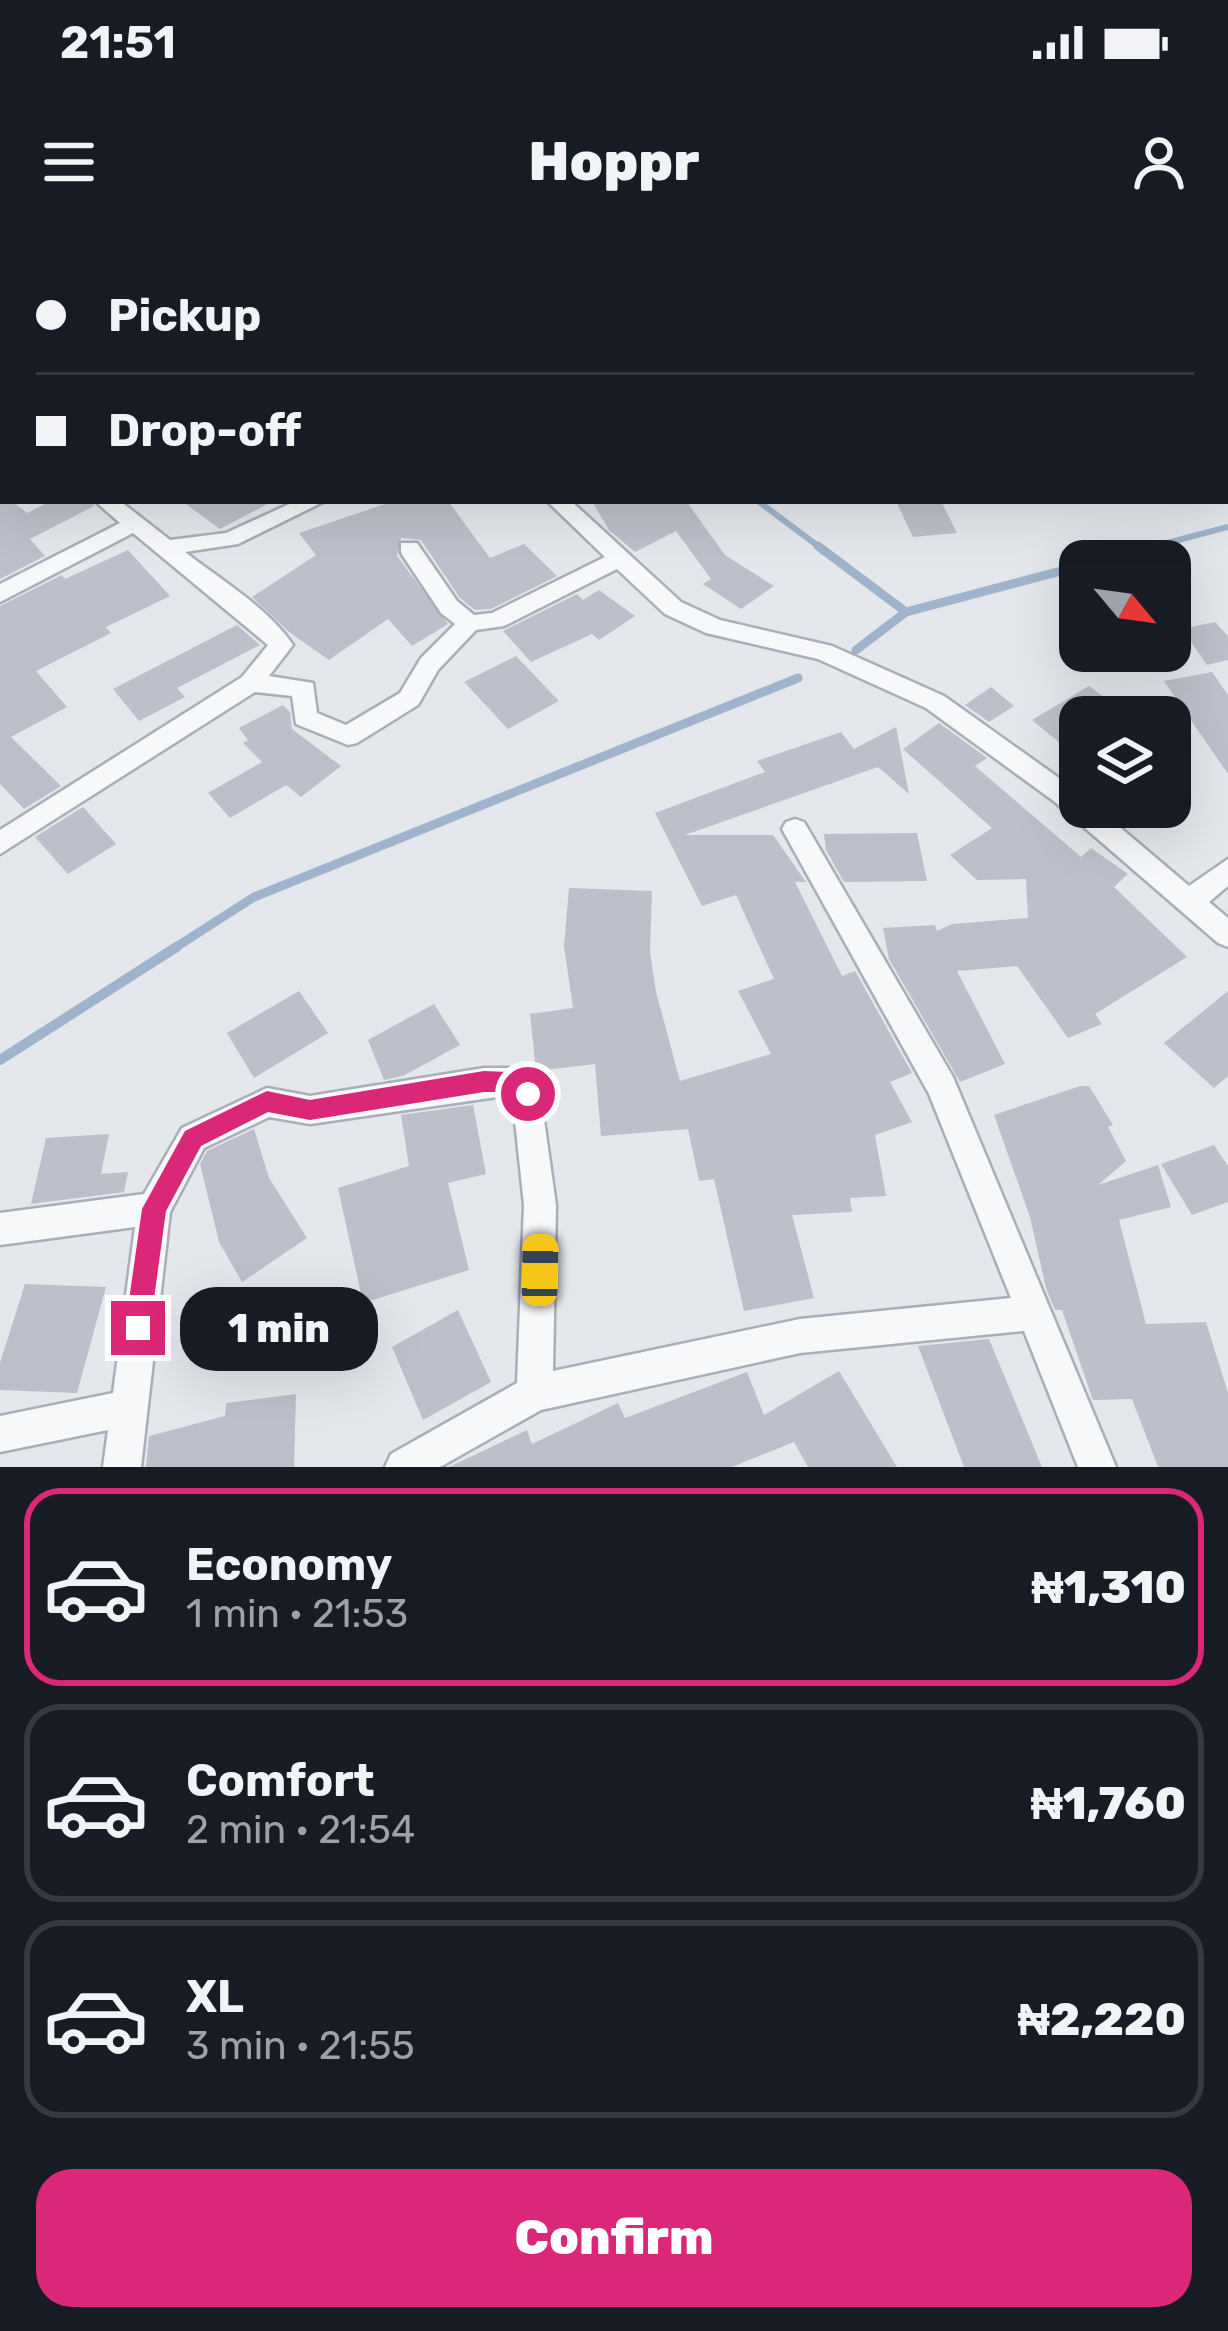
<!DOCTYPE html>
<html lang="en">
<head>
<meta charset="utf-8">
<style>
	:root { --surface:#171b24; --page:#242831; --text:#f1f3f6; --muted:#9ea1a6; --line:#363941; --accent:#db2777 }
	body { margin:0; font-family:Rubik,sans-serif; background:var(--page); color:var(--text); height:100vh; display:flex; flex-direction:column; font-size:45px; white-space:nowrap }
	* { box-sizing:border-box; margin:0 }
	p { font-size:39px; color:var(--muted) }
	.icon { flex:none; width:66px; height:66px; fill:none; stroke:currentColor; stroke-width:2; stroke-linecap:round; stroke-linejoin:round }
	.map { position:relative; height:1227px; overflow:hidden }
	.side { display:flex; flex-direction:column; background:var(--surface); flex:1 }
	.side>* { flex:none }
	.banner { position:absolute; left:0px; top:0px; width:1230px; height:264px; box-shadow:0 12px 48px #0002; display:grid; align-content:center; height:264px; padding:0 36px; background:var(--surface) }
	.needle { width:78px; rotate:119deg }
	.controls { position:absolute; left:1059px; top:300px; display:grid; gap:24px }
	.controls a { display:grid; place-items:center; width:132px; height:132px; border-radius:24px; background:var(--surface); box-shadow:0 12px 48px #0002; font-size:60px }
	.end { position:absolute; width:54px; height:54px; margin:-27px; border:15px solid #db2777; background:#fff; box-shadow:0 0 0 6px #fff }
	.from { border-radius:50% }
	.bubble { position:absolute; height:84px; border-radius:36px; background:var(--surface); box-shadow:0 12px 48px #0002; font-size:39px; font-weight:800; line-height:84px; text-align:center }
	.car { position:absolute; width:36px; height:72px; margin:-36px -18px; border-radius:15px; box-shadow:0 0 9px 3px #0007; background:linear-gradient(#f5c518 24%,#345 0 40%,#f5c518 0 76%,#345 0 86%,#f5c518 0) }
	.banner b { display:flex; align-items:center; gap:42px; height:114px; font-size:45px }
	.banner b+b { border-top:3px solid var(--line) }
	.banner i { width:30px; height:30px; background:var(--text) }
	ul { padding:21px 0 0; list-style:none }
	li { display:flex; align-items:center; gap:36px; height:198px; margin:0 24px 18px; padding:0 12px; border:6px solid var(--line); border-radius:36px }
	li div { flex:1 }
	li b { display:block; font-size:45px }
	li em { font-style:normal; font-weight:800 }
	li.on { border-color:var(--accent) }
	li>.icon { width:108px; height:108px; stroke-width:1.5 }
	.action { display:flex; gap:24px; margin-top:auto; padding:24px 36px }
	.action a { flex:1; height:138px; border-radius:36px; background:var(--accent); color:#fff; font-size:48px; font-weight:800; line-height:138px; text-align:center }
	.status { display:flex; justify-content:space-between; align-items:center; height:84px; padding:0 60px; background:var(--surface); direction:ltr }
	.status svg { height:33px; fill:currentColor }
	header { display:flex; justify-content:space-between; align-items:center; height:156px; padding:0 36px; background:var(--surface); font-size:54px; font-weight:800 }
	.map>svg:first-child { display:block }
	.lines { fill:none; stroke-linecap:round; stroke-linejoin:round }
	.stream-far2 { stroke:#9fb4cc; stroke-width:6 }
	.stream-far1 { stroke:#9fb4cc; stroke-width:9 }
	.stream { stroke:#9fb4cc; stroke-width:10 }
	.building { fill:#bbc0ca }
	.minor-casing { stroke:#a9aeb7; stroke-width:5 }
	.minor { fill:#f7f8fa; fill-rule:evenodd }
	.route { fill:#db2777 }
</style>
</head>
<body>
<div class="status"><b>21:51</b><svg viewBox="0 0 49 12"><path d="M0 12V9h3v3zM5 12V6h3v6zM10 12V3h3v9zM15 12V0h3v12zM26 1h20v11H26zM47 4h2v5h-2z"/></svg></div>
<header><svg class="icon" aria-label="menu" viewBox="0 0 24 24"><path d="M4 6h16M4 12h16M4 18h16"/></svg>Hoppr<svg class="icon" aria-label="person" viewBox="0 0 24 24"><circle cx="12" cy="8" r="4"/><path d="M4 21q1-7 8-7t8 7"/></svg></header>
<div class="map">
<svg width="1228" height="1227" viewBox="0 0 1228 1227">
	<rect width="100%" height="100%" fill="#e4e7ec"/>
	<g class="lines">
		<g class="stream-far2">
			<polyline points="758,261 822,309"/>
			<polyline points="1144,309 1228,287"/>
		</g>
		<g class="stream-far1">
			<polyline points="818,306 906,372"/>
			<polyline points="1100,321 1156,306"/>
			<polyline points="856,410 906,372 1080,326"/>
			<polyline points="173,709 254,657 798,438"/>
		</g>
		<polyline class="stream" points="0,820 178,706"/>
	</g>
	<g class="building">
		<polygon points="0,251 3,261 12,261 27,273 51,261 91,261 94,266 30,299 45,316 0,339"/>
		<polygon points="182,261 273,261 220,289"/>
		<polygon points="394,261 448,261 490,318 524,304 557,336 491,369 475,370 460,358 421,300 401,298 397,316 448,384 412,406 388,379 329,420 289,392 252,357 316,315 299,293"/>
		<polygon points="592,261 686,261 725,315 774,346 741,369 703,344 711,339 676,291 635,312 609,290"/>
		<polygon points="896,261 941,261 957,293 913,297"/>
		<polygon points="128,310 170,356 106,387 111,393 36,431 67,467 11,497 61,546 24,569 0,544 0,366 62,335 65,339"/>
		<polygon points="599,350 635,376 599,400 592,394 531,422 503,391 577,354 583,360"/>
		<polygon points="1215,382 1228,396 1228,420 1207,425 1182,389"/>
		<polygon points="237,385 260,405 177,448 185,457 139,481 113,449"/>
		<polygon points="516,416 559,461 508,489 464,442"/>
		<polygon points="1212,432 1228,455 1228,534 1164,441"/>
		<polygon points="1089,446 1130,477 1080,477 1080,499 1066,508 1032,480"/>
		<polygon points="991,447 1014,466 989,482 965,465"/>
		<polygon points="283,465 290,472 292,489 341,526 301,557 286,545 230,578 208,553 262,522 243,503 248,500 239,488"/>
		<polygon points="939,483 987,518 975,526 1081,617 1091,608 1128,634 1114,647 1187,717 1095,774 1102,784 1068,798 1017,726 957,731 1005,824 960,842 889,719 883,688 935,685 937,691 952,684 1028,678 1026,639 977,640 950,615 992,588 903,509"/>
		<polygon points="896,487 909,554 878,527 685,595 773,595 806,642 795,642 842,736 855,731 912,833 890,842 912,882 875,895 886,956 850,958 852,972 792,975 814,1058 744,1071 714,939 699,941 688,889 601,896 595,824 536,831 530,774 573,768 564,706 569,648 652,651 650,712 656,752 680,841 771,814 738,751 774,739 736,655 702,666 655,573 765,532 757,521 841,492 854,509"/>
		<polygon points="83,567 116,604 68,634 35,597"/>
		<polygon points="917,593 927,641 844,642 826,610 824,594"/>
		<polygon points="299,751 328,793 254,838 227,793"/>
		<polygon points="1228,751 1228,836 1214,848 1164,803"/>
		<polygon points="434,764 460,805 403,836 384,840 368,800"/>
		<polygon points="1080,846 1089,846 1113,885 1108,887 1126,921 1098,945 1158,925 1171,967 1119,980 1146,1084 1206,1082 1228,1153 1228,1227 1158,1227 1132,1159 1093,1160 1062,1070 1055,1070 1046,1048 1030,977 994,875"/>
		<polygon points="473,865 486,934 448,943 469,1030 363,1063 338,948 409,926 401,875"/>
		<polygon points="254,889 269,938 307,998 242,1042 219,1002 200,924 207,911"/>
		<polygon points="109,894 101,934 128,932 124,952 31,964 46,898"/>
		<polygon points="1214,905 1228,926 1228,962 1192,975 1161,924"/>
		<polygon points="25,1044 106,1047 77,1153 0,1150 0,1123"/>
		<polygon points="458,1070 491,1142 423,1180 392,1107"/>
		<polygon points="989,1099 1042,1227 964,1227 918,1106"/>
		<polygon points="839,1131 897,1227 808,1227 794,1202 732,1227 449,1227 527,1190 532,1204 618,1163 625,1178 747,1132 764,1175"/>
		<polygon points="296,1154 294,1227 146,1227 149,1196 225,1176 226,1163"/>
	</g>
	<g class="lines">
		<defs>
			<g id="minor">
				<polygon points="192,0 208,0 210,3 194,3"/>
				<polygon points="615,0 631,0 633,3 617,3"/>
				<polygon points="831,0 847,0 849,3 833,3"/>
				<polygon points="1062,0 1080,0 1082,3 1064,3"/>
				<rect x="0" y="46" width="3" height="10"/>
				<polygon points="0,168 3,169 3,183 0,182"/>
				<rect x="1227" y="215" width="1" height="12"/>
				<path d="M95,261H120L170,300L226,293L296,261H325L238,304L185,312C221,340 267,367 293,405L269,436L313,443L317,473L346,485L400,453L421,418L455,384L441,373L401,313V303H417L457,361L474,375L492,373L605,317L547,261H571L681,362L720,380L832,406L944,456L1073,548L1080,554V567H1096L1189,646L1228,619V646L1209,662L1228,678V707L1218,703L1055,562L926,468L818,419L706,393L665,374L617,329L504,386L476,390L438,430L418,465L357,503L348,505L296,484L292,456L255,452L0,614V590L242,437L268,405L133,293L0,362V344L120,283Z"/>
				<polygon points="795,579 804,582 953,837 1116,1227 1078,1227 1024,1091 800,1113 541,1170 440,1227 385,1227 391,1214 517,1143 524,965 513,862 504,856 310,884 269,877 204,908 170,972 141,1227 103,1227 108,1190 0,1212 0,1176 113,1153 135,987 0,1005 0,973 144,954 182,888 267,848 310,856 484,828 508,828 539,844 556,965 553,1131 800,1079 1011,1058 929,854 782,589 786,582"/>
			</g>
		</defs>
		<use href="#minor" class="minor-casing"/>
		<use href="#minor" class="minor"/>
	</g>
	<polygon class="route" points="484,831 508,832 536,847 536,862 528,865 505,852 484,852 310,880 268,872 201,906 166,971 150,1088 147,1097 138,1101 129,1097 125,1088 142,969 185,891 267,851 310,860"/>
</svg>
<div class="controls">
<a><svg class="needle" viewBox="-14 -14 28 28"><path d="M0-13l5 13h-10z" fill="#e53935"/><path d="M0 13l5-13h-10z" fill="#9ea1a6"/></svg></a>
<a><svg class="icon" aria-label="layers" viewBox="0 0 24 24"><path d="M12 4l9 5-9 5-9-5zM3 14l9 5 9-5"/></svg></a>
</div>
<i class="end from" style="left:528px;top:854px"></i>
<i class="end" style="left:138px;top:1088px"></i>
<div class="bubble" style="left:180px;top:1047px;width:198px">1 min</div>
<i class="car" style="left:540px;top:1030px;rotate:1deg"></i>
<div class="banner">
<b><i class="from"></i>Pickup</b>
<b><i></i>Drop-off</b>
</div>
</div>
<section class="side">
<ul>
<li class="on"><svg class="icon" aria-label="car" viewBox="0 0 24 24"><path d="M5 17H2v-5l4-1 3-4h7l3 4 3 1v5h-3M9 17h6M6 11h13"/><circle cx="7" cy="17" r="2"/><circle cx="17" cy="17" r="2"/></svg><div><b>Economy</b><p>1 min · 21:53</p></div><em>₦1,310</em></li>
<li><svg class="icon" aria-label="car" viewBox="0 0 24 24"><path d="M5 17H2v-5l4-1 3-4h7l3 4 3 1v5h-3M9 17h6M6 11h13"/><circle cx="7" cy="17" r="2"/><circle cx="17" cy="17" r="2"/></svg><div><b>Comfort</b><p>2 min · 21:54</p></div><em>₦1,760</em></li>
<li><svg class="icon" aria-label="car" viewBox="0 0 24 24"><path d="M5 17H2v-5l4-1 3-4h7l3 4 3 1v5h-3M9 17h6M6 11h13"/><circle cx="7" cy="17" r="2"/><circle cx="17" cy="17" r="2"/></svg><div><b>XL</b><p>3 min · 21:55</p></div><em>₦2,220</em></li>
</ul>
<div class="action"><a>Confirm</a></div>
</section>
</body>
</html>
